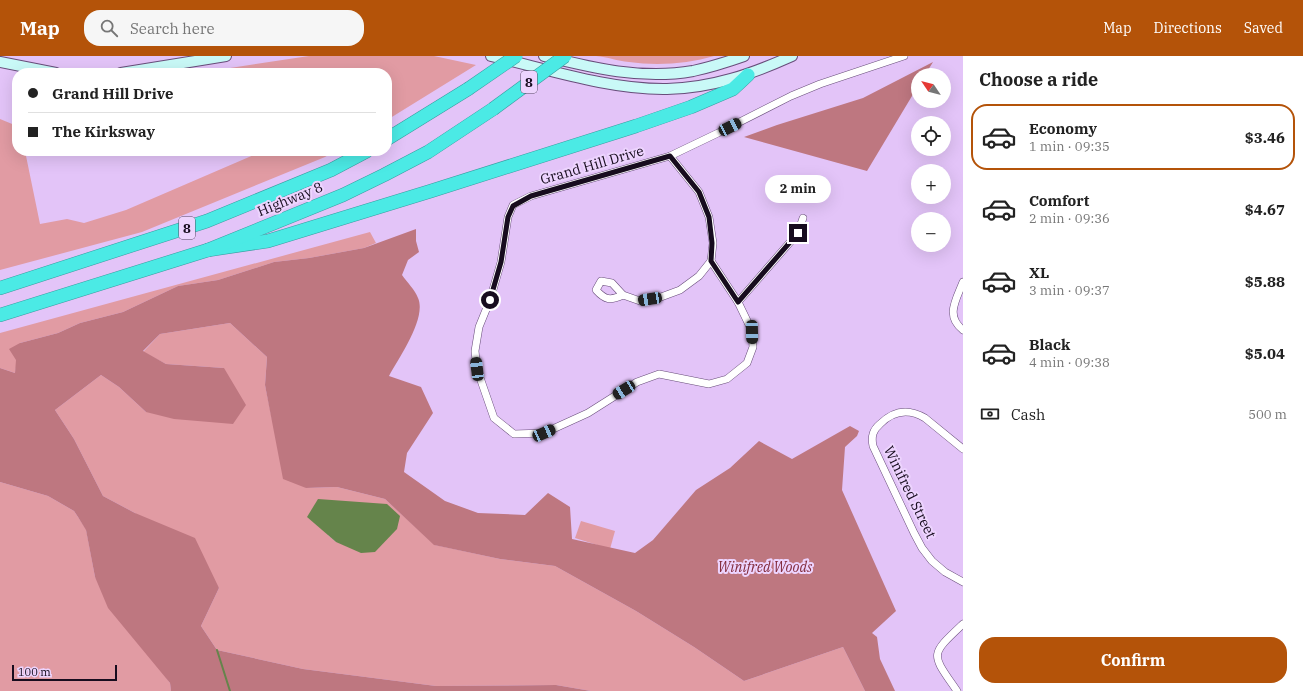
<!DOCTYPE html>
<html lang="en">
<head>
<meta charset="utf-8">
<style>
	:root { --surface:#fff; --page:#f6f6f6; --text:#222; --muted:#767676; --line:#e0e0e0; --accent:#b45309 }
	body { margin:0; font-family:"IBM Plex Serif",serif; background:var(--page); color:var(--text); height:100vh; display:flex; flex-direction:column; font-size:15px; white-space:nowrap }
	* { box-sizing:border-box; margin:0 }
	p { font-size:13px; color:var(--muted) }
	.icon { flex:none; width:22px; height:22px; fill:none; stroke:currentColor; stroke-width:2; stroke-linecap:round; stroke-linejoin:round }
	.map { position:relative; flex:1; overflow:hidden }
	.side { display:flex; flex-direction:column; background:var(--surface); width:340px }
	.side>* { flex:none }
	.top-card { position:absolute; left:12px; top:12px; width:380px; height:88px; border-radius:16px; box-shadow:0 4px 16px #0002; display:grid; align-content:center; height:88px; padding:0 16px; background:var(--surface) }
	.needle { width:26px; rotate:305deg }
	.controls { position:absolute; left:911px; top:12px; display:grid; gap:8px }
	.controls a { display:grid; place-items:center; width:40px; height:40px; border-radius:50%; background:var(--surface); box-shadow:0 4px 16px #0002; font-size:20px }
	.scale { position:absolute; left:12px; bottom:10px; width:105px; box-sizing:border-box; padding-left:4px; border:2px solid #170c1e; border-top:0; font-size:11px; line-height:14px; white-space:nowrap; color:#170c1e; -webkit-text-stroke:3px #edd4fe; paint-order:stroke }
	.end { position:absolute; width:18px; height:18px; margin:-9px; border:5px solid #170c1e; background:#fff; box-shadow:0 0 0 2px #fff }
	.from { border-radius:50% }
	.bubble { position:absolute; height:28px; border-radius:14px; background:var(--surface); box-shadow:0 4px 16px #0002; font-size:13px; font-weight:700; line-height:28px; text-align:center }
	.car { position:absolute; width:12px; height:24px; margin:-12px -6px; border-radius:5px; box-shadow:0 0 3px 1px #0007; background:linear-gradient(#222 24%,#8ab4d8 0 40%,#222 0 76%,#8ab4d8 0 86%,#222 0) }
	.top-card b { display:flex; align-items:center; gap:14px; height:38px; font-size:15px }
	.top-card b+b { border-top:1px solid var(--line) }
	.top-card i { width:10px; height:10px; background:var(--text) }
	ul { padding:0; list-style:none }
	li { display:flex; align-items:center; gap:12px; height:66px; margin:0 8px 6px; padding:0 8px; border:2px solid transparent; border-radius:16px }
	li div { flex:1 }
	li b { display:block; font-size:15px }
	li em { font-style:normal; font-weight:700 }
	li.current { border-color:var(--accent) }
	li>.icon { width:36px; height:36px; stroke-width:1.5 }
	h2 { padding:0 16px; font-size:18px; line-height:48px }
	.pay { display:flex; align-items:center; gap:10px; height:44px; padding:0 16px; font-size:15px }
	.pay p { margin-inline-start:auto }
	.cta { display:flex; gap:8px; margin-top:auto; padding:8px 16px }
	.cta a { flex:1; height:46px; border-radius:16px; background:var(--accent); color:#fff; font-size:16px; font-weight:700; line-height:46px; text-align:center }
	header { display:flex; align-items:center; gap:24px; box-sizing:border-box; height:56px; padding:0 20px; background:var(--accent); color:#fff }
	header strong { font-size:19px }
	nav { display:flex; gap:22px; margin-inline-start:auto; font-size:14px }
	.search { width:280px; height:36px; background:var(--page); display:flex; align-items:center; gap:10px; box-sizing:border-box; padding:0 14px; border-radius:16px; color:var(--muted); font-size:15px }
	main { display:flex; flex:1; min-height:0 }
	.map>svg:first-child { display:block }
	.green { fill:#e19ba3; fill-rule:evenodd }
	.forest { fill:#be7780 }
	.water { fill:#65844b }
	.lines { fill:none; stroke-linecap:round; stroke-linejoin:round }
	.stream { stroke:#65844b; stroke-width:2 }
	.minor-casing { stroke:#684d7a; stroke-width:8 }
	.secondary-casing { stroke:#684d7a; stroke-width:12 }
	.motorway-casing { stroke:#399c9f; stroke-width:14 }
	.minor { stroke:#fff; stroke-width:7 }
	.secondary { stroke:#c9f9f7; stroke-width:10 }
	.motorway { stroke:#4beae5; stroke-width:13 }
	.motorway-bridge-casing { stroke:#399c9f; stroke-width:14; stroke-linecap:butt }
	.motorway-bridge { stroke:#4beae5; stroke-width:13 }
	.route { stroke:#170c1e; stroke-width:5 }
	.labels { text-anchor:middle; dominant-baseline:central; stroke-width:4; stroke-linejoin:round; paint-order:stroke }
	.shield { fill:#edd4fe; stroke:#574861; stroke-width:1 }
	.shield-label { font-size:13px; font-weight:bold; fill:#170c1e }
	.street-label { font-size:14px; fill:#170c1e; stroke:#edd4fe }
	.park-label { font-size:14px; font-style:italic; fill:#822b3c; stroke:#edd4fe }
</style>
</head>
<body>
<header>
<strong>Map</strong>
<div class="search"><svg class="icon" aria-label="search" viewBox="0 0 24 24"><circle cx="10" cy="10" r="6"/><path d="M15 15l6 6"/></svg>Search here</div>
<nav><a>Map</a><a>Directions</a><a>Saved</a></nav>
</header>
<main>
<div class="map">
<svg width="963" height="635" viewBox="0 0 963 635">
	<rect width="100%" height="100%" fill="#e3c4f8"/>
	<g class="green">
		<polygon points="309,0 434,0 476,9 387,64 387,17 233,17 230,12"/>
		<path d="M596,0H714C688,8 656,10 629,6C617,5 608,1 596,0Z"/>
		<polygon points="0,63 17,70 17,95 25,95 40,168 67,163 84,167 126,154 263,95 335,95 325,101 142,176 0,214"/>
		<polygon points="370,176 376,187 364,192 309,202 274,206 218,224 178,230 123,256 80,267 58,277 20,287 15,317 0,312 0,277"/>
		<path d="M230,267L267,301L265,329L272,363L306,432L337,431L385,443L435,489L500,503L555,510L636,555L694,591L744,625L843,591L865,635H591L556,629L436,630L303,613L217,594L201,570L219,532L135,457L103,440L74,383L55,354L101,319L119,331L146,356L224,312L166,308L143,296L160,278ZM318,443L336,486L328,479Z"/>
		<polygon points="0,426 48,440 74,455 86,473 95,521 170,627 171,635 0,635"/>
		<polygon points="581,465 615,475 610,493 575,482"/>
	</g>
	<g class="forest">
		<polygon points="933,6 925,19 918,19 918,30 867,115 744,81 777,69 863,42"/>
		<path d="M416,173V185L419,196L408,204L402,219C407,226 415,234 418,242C427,262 399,302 389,320L421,331L433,357L407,397L404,416L445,445L478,457L525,459L548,437L570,451L572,483L635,497L653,484L696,434L730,412L759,385L792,403L850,370L859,375L857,380L845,391L842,434L896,555L872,577L877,581L880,603L895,635H865L843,591L744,625L694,591L636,555L555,510L500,503L434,489L385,443L337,431L306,432L283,423L265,329L267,301L230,267L160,278L143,295L166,308L224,312L246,349L233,368L174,363L146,356L119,331L101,319L55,354L74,383L103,440L135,457L195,482L219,532L201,570L217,594L303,613L436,630L556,629L591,635H171L170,627L108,552L95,521L86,474L78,461L74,455L48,440L0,426V312L15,317L16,304L9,293L20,287L58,277L80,267L123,256L178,230L218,224L274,206L309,202L364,192Z"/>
	</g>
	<polygon class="water" points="318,443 387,448 400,460 397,473 375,496 361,497 336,486 307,461"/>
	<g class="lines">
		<polyline class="stream" points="217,594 230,635"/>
		<defs>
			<g id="minor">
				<polyline points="670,100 699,136 709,161 713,187 711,205 738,246 752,275 753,291 747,307 727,323 709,328 659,318 637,326 588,357 544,377 514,378 494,362 477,313 475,295 479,271 490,244 501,206 508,161 513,149 531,140 670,100 718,77 791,40 820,28 904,0"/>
				<path d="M963,226C956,244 945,260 963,274"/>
				<path d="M623,239C610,245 605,244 596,234L601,225L612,227L623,239L640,245L661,241L680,234L699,220L711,205"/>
				<polyline points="738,246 798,177 803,162"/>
				<path d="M963,393L925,362C908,352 893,355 880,368C873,374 871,380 873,390L914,477L922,492L932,505L945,516L963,526"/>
				<path d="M957,635C931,597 929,600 963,568"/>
			</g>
			<g id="secondary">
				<path d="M491,0C547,13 610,34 667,33C712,32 752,18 792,0"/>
				<path d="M544,0C593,12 642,24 693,15C711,11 727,6 744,0"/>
				<polyline points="0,6 56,17"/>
				<polyline points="121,17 226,0"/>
			</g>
			<g id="motorway">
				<polyline points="387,83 468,33"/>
				<polyline points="208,194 268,185 431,135 636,70 691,51 733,33 748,19"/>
				<polyline points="0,232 207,165 331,114 367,95"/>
				<polyline points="0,259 208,194 343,139 384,119 428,96 493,53"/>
			</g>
		</defs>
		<use href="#minor" class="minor-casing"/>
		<use href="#secondary" class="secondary-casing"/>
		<use href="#motorway" class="motorway-casing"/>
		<use href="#minor" class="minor"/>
		<use href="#secondary" class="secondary"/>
		<use href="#motorway" class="motorway"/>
		<defs>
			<g id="motorway-bridge">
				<polyline points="468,33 516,0"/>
				<polyline points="493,53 565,0"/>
			</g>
		</defs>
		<use href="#motorway-bridge" class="motorway-bridge-casing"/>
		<use href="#motorway-bridge" class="motorway-bridge"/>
	</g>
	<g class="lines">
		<polyline class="route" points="490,244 501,206 508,161 513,150 531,140 670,100 699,136 709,161 712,187 711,205 738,246 798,177"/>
	</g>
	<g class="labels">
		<g class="shield">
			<rect x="521" y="15" width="16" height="22" rx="3"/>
			<rect x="179" y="161" width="16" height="22" rx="3"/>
		</g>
		<g class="shield-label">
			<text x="529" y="26">8</text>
			<text x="187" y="172">8</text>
		</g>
		<g class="street-label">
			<text transform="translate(592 109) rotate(-16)">Grand Hill Drive</text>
			<text transform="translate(290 143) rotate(-22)">Highway 8</text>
			<text transform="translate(910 436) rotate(64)">Winifred Street</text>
		</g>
		<g class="park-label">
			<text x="765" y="511">Winifred Woods</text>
		</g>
	</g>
</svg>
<div class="controls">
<a><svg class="needle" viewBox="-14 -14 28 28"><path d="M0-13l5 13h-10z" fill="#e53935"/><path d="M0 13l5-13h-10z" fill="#767676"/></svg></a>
<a><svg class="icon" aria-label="locate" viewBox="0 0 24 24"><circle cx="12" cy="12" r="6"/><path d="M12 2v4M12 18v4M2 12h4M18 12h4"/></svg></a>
<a>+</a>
<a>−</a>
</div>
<div class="scale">100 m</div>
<i class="end from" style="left:490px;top:244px"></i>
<i class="end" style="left:798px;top:177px"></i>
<div class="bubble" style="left:765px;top:119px;width:66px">2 min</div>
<i class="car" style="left:730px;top:71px;rotate:63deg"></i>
<i class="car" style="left:650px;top:243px;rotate:261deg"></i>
<i class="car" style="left:752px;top:276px;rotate:179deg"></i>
<i class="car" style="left:477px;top:313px;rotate:353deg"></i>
<i class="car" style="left:624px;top:334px;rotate:238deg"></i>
<i class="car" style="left:544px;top:377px;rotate:66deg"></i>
<div class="top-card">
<b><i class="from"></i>Grand Hill Drive</b>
<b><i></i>The Kirksway</b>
</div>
</div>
<section class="side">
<h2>Choose a ride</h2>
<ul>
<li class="current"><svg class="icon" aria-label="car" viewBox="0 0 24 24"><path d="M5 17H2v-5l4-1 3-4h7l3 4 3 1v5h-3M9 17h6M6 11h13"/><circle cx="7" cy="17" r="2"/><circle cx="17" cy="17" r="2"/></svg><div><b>Economy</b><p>1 min · 09:35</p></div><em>$3.46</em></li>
<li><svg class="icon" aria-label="car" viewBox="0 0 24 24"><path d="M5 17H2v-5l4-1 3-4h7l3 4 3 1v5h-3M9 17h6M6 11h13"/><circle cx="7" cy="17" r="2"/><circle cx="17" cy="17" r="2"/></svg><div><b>Comfort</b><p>2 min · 09:36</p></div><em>$4.67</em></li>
<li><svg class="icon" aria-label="car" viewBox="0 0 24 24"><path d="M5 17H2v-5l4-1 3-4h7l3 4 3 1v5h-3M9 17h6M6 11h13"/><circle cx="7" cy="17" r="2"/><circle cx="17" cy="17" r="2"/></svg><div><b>XL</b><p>3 min · 09:37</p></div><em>$5.88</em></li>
<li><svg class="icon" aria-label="car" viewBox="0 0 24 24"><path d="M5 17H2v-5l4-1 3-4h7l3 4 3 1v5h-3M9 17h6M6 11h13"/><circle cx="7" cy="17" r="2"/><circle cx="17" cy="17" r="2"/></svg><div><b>Black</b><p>4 min · 09:38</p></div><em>$5.04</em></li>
</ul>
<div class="pay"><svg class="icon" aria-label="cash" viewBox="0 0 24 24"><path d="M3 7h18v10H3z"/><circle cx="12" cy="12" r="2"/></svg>Cash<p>500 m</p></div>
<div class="cta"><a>Confirm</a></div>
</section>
</main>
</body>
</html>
